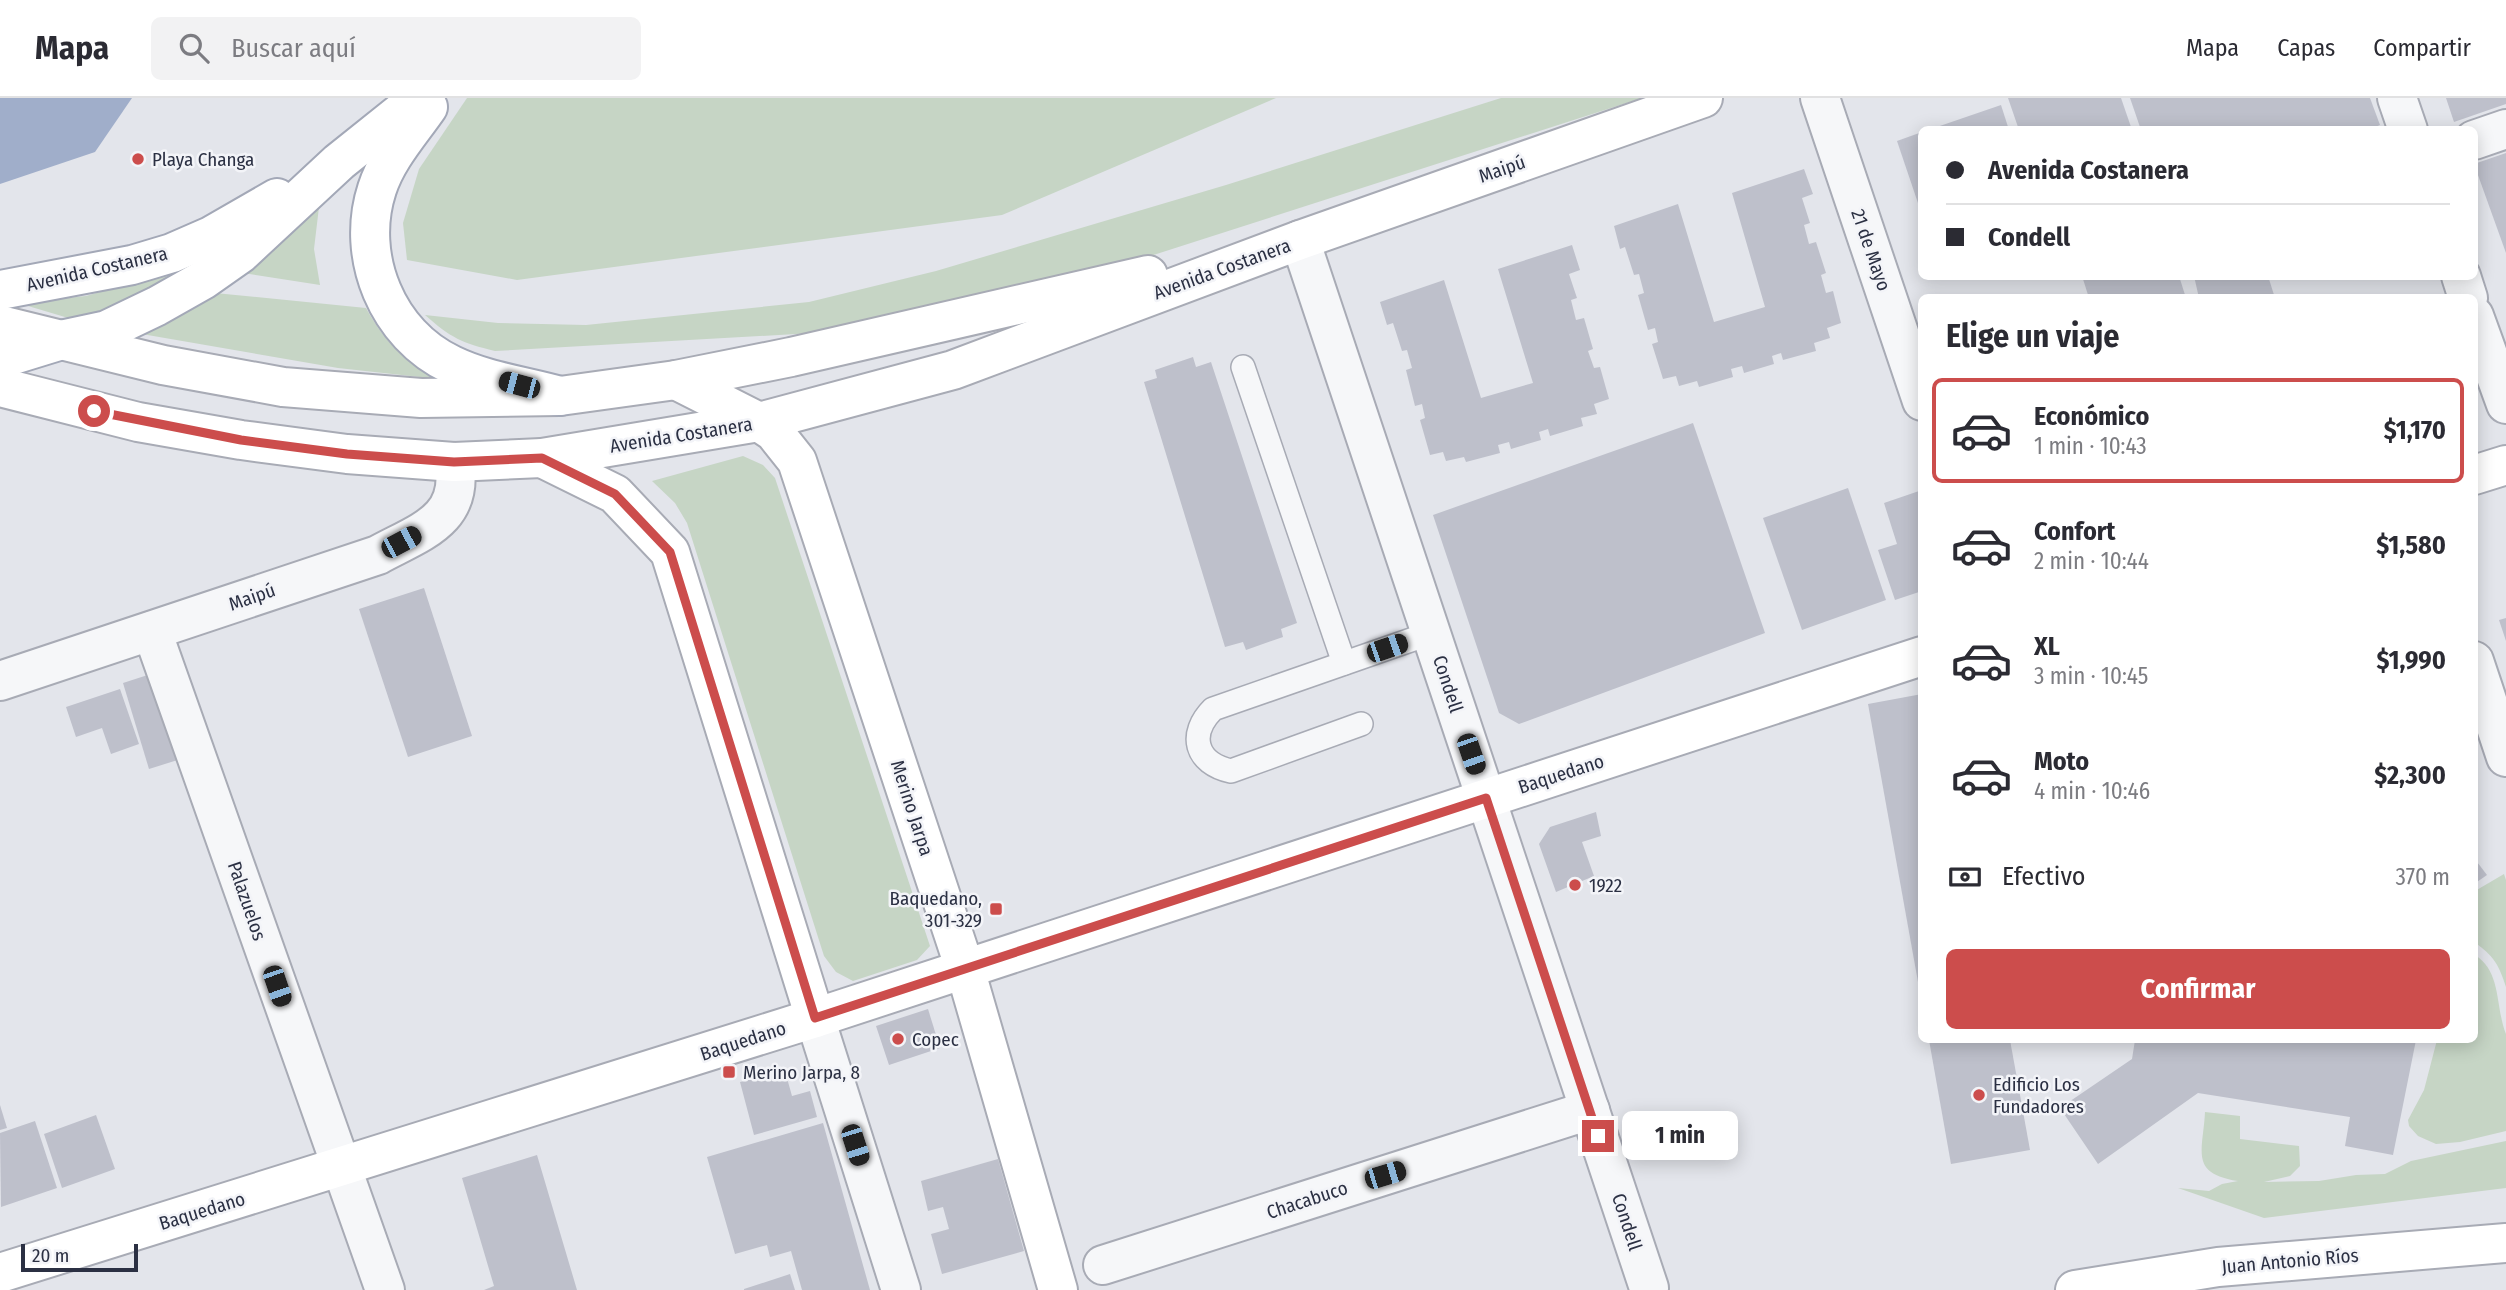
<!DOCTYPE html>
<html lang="es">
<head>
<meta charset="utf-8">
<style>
	:root { --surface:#fff; --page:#f2f2f3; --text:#2b2b33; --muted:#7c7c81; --line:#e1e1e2; --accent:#cc4d4c }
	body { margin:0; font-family:"Fira Sans Condensed",sans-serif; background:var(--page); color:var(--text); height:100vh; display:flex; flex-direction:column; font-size:26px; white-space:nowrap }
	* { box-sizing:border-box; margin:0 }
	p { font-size:23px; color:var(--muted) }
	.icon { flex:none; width:38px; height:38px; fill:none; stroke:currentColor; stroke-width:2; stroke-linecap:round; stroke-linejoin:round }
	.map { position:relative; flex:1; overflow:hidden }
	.panel { position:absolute; left:1918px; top:196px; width:560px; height:749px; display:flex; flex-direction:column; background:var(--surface); border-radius:10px; box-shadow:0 4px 18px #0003 }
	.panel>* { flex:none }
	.top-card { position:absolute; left:1918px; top:28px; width:560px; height:154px; border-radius:10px; box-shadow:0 4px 18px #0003; display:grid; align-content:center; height:154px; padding:0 28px; background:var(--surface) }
	.scale { position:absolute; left:21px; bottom:18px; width:117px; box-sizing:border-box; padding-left:7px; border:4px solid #2b3043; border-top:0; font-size:19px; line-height:24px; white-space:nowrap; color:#2b3043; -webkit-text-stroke:5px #f3f4f8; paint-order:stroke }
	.end { position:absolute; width:32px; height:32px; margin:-16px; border:9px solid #cc4d4c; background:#fff; box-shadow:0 0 0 4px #fff }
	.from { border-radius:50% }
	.bubble { position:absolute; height:49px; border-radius:10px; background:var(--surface); box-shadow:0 4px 18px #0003; font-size:23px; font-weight:700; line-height:49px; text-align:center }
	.car { position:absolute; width:21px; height:42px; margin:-21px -10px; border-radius:9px; box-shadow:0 0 5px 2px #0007; background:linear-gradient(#222 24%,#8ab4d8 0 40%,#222 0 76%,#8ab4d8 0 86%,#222 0) }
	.top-card b { display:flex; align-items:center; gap:24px; height:66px; font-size:26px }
	.top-card b+b { border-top:2px solid var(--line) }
	.top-card i { width:18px; height:18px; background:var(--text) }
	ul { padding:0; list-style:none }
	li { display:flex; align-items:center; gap:21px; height:105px; margin:0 14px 10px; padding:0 14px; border:4px solid transparent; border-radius:10px }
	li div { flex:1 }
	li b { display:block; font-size:26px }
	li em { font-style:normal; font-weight:700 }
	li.selected { border-color:var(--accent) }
	li>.icon { width:63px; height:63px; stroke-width:1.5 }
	h2 { padding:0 28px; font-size:32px; line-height:84px }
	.pay { display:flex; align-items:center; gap:18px; height:77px; padding:0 28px; font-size:26px }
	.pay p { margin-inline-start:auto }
	.button { display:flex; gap:14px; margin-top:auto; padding:14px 28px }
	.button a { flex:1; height:80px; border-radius:10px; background:var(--accent); color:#fff; font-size:28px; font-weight:700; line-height:80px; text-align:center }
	header { display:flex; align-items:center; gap:42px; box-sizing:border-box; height:98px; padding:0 35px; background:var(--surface); border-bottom:2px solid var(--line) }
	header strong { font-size:33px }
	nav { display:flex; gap:38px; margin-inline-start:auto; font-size:24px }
	.search { width:490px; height:63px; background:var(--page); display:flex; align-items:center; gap:18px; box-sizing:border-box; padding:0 24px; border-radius:10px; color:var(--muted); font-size:26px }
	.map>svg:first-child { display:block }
	.green { fill:#c6d5c5 }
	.water { fill:#a0aeca }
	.building { fill:#bec0cb }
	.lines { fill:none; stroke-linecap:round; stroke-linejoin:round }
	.lane-casing { stroke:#a8abb5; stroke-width:26 }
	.street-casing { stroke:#a8abb5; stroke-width:42 }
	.secondary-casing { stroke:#a8abb5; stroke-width:42 }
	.primary-casing { stroke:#a3a8b7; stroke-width:42 }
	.lane { stroke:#f6f7f9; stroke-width:23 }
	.street { stroke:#f6f7f9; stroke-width:38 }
	.secondary { stroke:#fff; stroke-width:38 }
	.primary { stroke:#fff; stroke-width:38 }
	.route { stroke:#cc4d4c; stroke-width:9 }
	.poi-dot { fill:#cc4d4c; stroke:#f3f4f8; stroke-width:2.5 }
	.labels { text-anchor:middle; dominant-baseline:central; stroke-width:5; stroke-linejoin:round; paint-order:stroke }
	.poi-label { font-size:19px; fill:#2b3043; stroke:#f3f4f8; text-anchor:start }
	.street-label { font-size:19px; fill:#2b3043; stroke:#f3f4f8 }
</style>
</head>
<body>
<header>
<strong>Mapa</strong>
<div class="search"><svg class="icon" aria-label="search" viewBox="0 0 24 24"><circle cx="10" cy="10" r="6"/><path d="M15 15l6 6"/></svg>Buscar aquí</div>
<nav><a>Mapa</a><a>Capas</a><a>Compartir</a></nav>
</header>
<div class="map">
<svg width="2506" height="1192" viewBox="0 0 2506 1192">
	<rect width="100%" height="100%" fill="#e3e5eb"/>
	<g class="green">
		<polygon points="467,0 1276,0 1002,117 517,182 407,162 403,125 419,71"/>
		<path d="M1501,0H1642L1113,170L813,235L495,253C462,245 451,240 425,217L498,225L586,227L809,204L936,173L1226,87Z"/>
		<polygon points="319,109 314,151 320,187 243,175"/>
		<polygon points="207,163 85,225 18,205 86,198"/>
		<path d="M215,195L366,210C387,248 407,266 447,282L338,270L136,235Z"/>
		<polygon points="743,358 763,367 775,380 930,848 917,862 853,883 836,874 824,858 687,425 675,405 652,383"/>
		<path d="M2504,776L2506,782V889C2499,867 2494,858 2474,844L2475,793Z"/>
		<path d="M2475,857C2502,874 2495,909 2506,936V1033L2460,1044L2436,1046L2418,1038L2409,1028L2408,1022L2424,992L2437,942H2474Z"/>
		<path d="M2205,1014L2240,1018V1041L2299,1048L2300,1068L2290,1078L2264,1084L2319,1083L2356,1077L2385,1076L2411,1063L2506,1043V1090L2264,1120L2178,1090L2209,1093L2222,1086L2238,1083C2189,1075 2203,1054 2205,1014Z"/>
	</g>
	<polygon class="water" points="0,0 132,0 95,54 0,86"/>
	<g class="building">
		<polygon points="2008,0 2121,0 2132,32 2019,32"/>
		<polygon points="2130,0 2370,0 2380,27 2368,32 2141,32"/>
		<polygon points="2446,0 2506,0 2506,6 2454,24"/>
		<polygon points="2001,7 2009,32 1931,32 1931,31"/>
		<polygon points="1922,34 1922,114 1921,114 1897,43"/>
		<polygon points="2506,55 2506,155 2474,66"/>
		<polygon points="1804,71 1813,96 1802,100 1810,125 1804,127 1809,146 1816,144 1826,175 1821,177 1826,195 1833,193 1841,225 1827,230 1830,240 1814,245 1816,253 1783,262 1781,255 1772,258 1774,266 1744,275 1742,268 1731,271 1733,279 1699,289 1697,283 1679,288 1676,278 1663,281 1652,246 1658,244 1655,230 1648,232 1638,197 1644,195 1639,176 1634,177 1625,149 1620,151 1614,128 1678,106 1714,224 1765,209 1732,95"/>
		<polygon points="1572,147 1580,172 1569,176 1577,200 1571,202 1576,222 1584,220 1593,251 1588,253 1594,270 1600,269 1609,301 1594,306 1597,316 1581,320 1583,328 1550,338 1548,331 1539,334 1541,342 1511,351 1509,344 1498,347 1500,355 1466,364 1464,359 1446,363 1443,354 1430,357 1420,322 1425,320 1422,306 1415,308 1406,272 1412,270 1407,252 1402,253 1393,225 1387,227 1380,204 1444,182 1481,300 1533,285 1498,171"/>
		<polygon points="2082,178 2179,178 2186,200 2089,200"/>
		<polygon points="2194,178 2268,178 2275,200 2199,200"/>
		<polygon points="1193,259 1196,269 1211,264 1297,525 1281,531 1283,539 1246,552 1243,544 1225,549 1144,284 1157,280 1155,272"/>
		<polygon points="1693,325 1765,535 1519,626 1499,615 1433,417"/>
		<polygon points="1848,390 1886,502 1802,532 1763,420"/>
		<polygon points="1922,392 1922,493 1895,502 1878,452 1897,446 1884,405"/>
		<polygon points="424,490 472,638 408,659 359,511"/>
		<polygon points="2506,520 2506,543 2499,522"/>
		<polygon points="157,574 184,660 149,671 123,585"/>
		<polygon points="120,591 139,646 111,656 102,630 76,639 66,609"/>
		<polygon points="1922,596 1922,894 1920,895 1868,606"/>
		<polygon points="1596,714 1601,738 1582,744 1594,778 1556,794 1539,746 1550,729"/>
		<polygon points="2474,760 2487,777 2474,786"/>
		<polygon points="928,911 940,950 889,967 876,928"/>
		<polygon points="1929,942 2010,942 2030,1052 1951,1066"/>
		<polygon points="2135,942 2416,942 2393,1057 2345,1048 2350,1019 2198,995 2098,1066 2060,1010 2132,961"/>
		<polygon points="785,973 792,998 810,993 817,1019 754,1037 740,984"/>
		<polygon points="0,1007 7,1030 0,1032"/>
		<polygon points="96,1017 115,1071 62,1090 44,1036"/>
		<polygon points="35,1023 57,1090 1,1109 0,1035"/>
		<polygon points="823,1025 870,1192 802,1192 791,1153 770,1159 767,1147 735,1156 707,1059"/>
		<polygon points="537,1057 577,1192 484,1192 494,1188 462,1080"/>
		<polygon points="998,1061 1024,1153 942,1176 931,1136 949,1131 943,1109 928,1113 921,1083"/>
		<polygon points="790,1176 795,1192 744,1192 744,1191"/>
	</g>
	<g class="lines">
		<defs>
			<g id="lane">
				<polyline points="1243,269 1344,565"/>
				<path d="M1361,626L1231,673C1195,665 1188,636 1213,611L1431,535"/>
			</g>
			<g id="street">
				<polyline points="1820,0 1922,303"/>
				<polyline points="2397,0 2408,32"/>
				<polyline points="2474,42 2506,31"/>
				<polyline points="1300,142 1649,1190"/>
				<polyline points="2461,178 2468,200"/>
				<polyline points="2474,218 2506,306"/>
				<polyline points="152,533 385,1192"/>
				<polyline points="2474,563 2506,659"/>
				<path d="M0,583L378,457C420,434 465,422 454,364"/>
				<polyline points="815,920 901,1192"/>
				<polyline points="1103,1167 1590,1012"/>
			</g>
			<g id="secondary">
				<polyline points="0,227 163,267 283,289 421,300 560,298 676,282 791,259 1148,177"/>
				<polyline points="676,282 759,324 774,334 797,363 965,871 1058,1192"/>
				<polyline points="0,289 138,324 241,342 347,356 454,364 542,360 759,324 953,272 1300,142 1703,0"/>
				<polyline points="542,360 615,396 670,454 815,920"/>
				<polyline points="2474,377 2506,367"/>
				<polyline points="0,1175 815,920 1922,558"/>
				<polyline points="2075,1192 2218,1169 2506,1145"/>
			</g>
			<g id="primary">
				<path d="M428,9C410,35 387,60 377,91C355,158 387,237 452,267C485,283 524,288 560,298"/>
				<polyline points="0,192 132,167 172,155 211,138 277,100"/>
				<polyline points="0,261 65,241 107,232 157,208 203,182 240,156 339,64 419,0"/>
			</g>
		</defs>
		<use href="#lane" class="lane-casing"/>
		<use href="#street" class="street-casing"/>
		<use href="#secondary" class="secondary-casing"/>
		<use href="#primary" class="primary-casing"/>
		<use href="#lane" class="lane"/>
		<use href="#street" class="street"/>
		<use href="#secondary" class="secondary"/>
		<use href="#primary" class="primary"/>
	</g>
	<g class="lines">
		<polyline class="route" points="94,313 241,342 347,356 454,364 542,360 615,396 670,454 815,920 1486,700 1598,1038"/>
	</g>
	<g class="poi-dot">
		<circle cx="138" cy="61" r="7"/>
		<circle cx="1575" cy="787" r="7"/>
		<rect x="989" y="804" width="14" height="14" rx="3.5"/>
		<circle cx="898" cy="941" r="7"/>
		<rect x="722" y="967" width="14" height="14" rx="3.5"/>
		<circle cx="1979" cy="997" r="7"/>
	</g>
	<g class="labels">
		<g class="poi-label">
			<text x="152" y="61">Playa Changa</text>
			<text x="1589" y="787">1922</text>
			<text x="982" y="800" text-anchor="end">Baquedano,<tspan x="982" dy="22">301-329</tspan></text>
			<text x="912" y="941">Copec</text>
			<text x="743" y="974">Merino Jarpa, 8</text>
			<text x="1993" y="986">Edificio Los<tspan x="1993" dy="22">Fundadores</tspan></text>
		</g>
		<g class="street-label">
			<text transform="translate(1502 71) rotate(-19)">Maipú</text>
			<text transform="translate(1871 152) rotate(71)">21 de Mayo</text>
			<text transform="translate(97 171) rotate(-13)">Avenida Costanera</text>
			<text transform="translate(1222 171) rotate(-20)">Avenida Costanera</text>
			<text transform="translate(681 337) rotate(-9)">Avenida Costanera</text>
			<text transform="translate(252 499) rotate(-19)">Maipú</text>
			<text transform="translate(1448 586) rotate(72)">Condell</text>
			<text transform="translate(1561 676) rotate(-18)">Baquedano</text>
			<text transform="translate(912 710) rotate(72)">Merino Jarpa</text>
			<text transform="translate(247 803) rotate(71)">Palazuelos</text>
			<text transform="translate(743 943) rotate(-18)">Baquedano</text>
			<text transform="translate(1307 1102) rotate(-18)">Chacabuco</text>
			<text transform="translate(202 1113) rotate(-17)">Baquedano</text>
			<text transform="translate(1627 1124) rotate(72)">Condell</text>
			<text transform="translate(2290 1163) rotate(-5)">Juan Antonio Ríos</text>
		</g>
	</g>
</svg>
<div class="scale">20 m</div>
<i class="end from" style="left:94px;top:313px"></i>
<i class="end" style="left:1598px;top:1038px"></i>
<div class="bubble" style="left:1622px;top:1013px;width:116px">1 min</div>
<i class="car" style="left:519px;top:287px;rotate:285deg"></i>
<i class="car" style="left:401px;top:444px;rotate:62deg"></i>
<i class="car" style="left:1387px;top:550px;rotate:71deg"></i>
<i class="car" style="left:1471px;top:656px;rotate:161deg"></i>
<i class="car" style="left:277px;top:888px;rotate:161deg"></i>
<i class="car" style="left:855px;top:1047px;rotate:162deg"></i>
<i class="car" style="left:1385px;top:1077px;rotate:73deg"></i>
<div class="top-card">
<b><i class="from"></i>Avenida Costanera</b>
<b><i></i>Condell</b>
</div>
<section class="panel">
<h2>Elige un viaje</h2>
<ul>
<li class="selected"><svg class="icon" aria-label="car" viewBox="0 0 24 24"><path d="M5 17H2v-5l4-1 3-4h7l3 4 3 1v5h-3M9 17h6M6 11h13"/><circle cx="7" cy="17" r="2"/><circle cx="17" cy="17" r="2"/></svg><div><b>Económico</b><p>1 min · 10:43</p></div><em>$1,170</em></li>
<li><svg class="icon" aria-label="car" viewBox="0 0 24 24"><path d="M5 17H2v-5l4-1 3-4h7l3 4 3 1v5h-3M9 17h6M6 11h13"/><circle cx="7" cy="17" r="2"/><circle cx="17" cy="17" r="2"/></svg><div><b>Confort</b><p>2 min · 10:44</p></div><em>$1,580</em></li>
<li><svg class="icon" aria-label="car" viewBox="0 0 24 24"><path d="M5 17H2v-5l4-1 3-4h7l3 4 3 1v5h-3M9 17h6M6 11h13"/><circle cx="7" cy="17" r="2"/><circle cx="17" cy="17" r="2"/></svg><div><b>XL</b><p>3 min · 10:45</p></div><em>$1,990</em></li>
<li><svg class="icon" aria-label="car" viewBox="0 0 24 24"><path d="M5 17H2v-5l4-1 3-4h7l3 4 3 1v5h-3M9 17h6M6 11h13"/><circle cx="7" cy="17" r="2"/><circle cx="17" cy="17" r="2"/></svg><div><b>Moto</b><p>4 min · 10:46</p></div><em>$2,300</em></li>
</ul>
<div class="pay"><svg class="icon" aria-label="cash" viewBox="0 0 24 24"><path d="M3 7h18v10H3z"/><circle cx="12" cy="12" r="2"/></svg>Efectivo<p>370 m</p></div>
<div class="button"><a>Confirmar</a></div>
</section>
</div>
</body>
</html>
